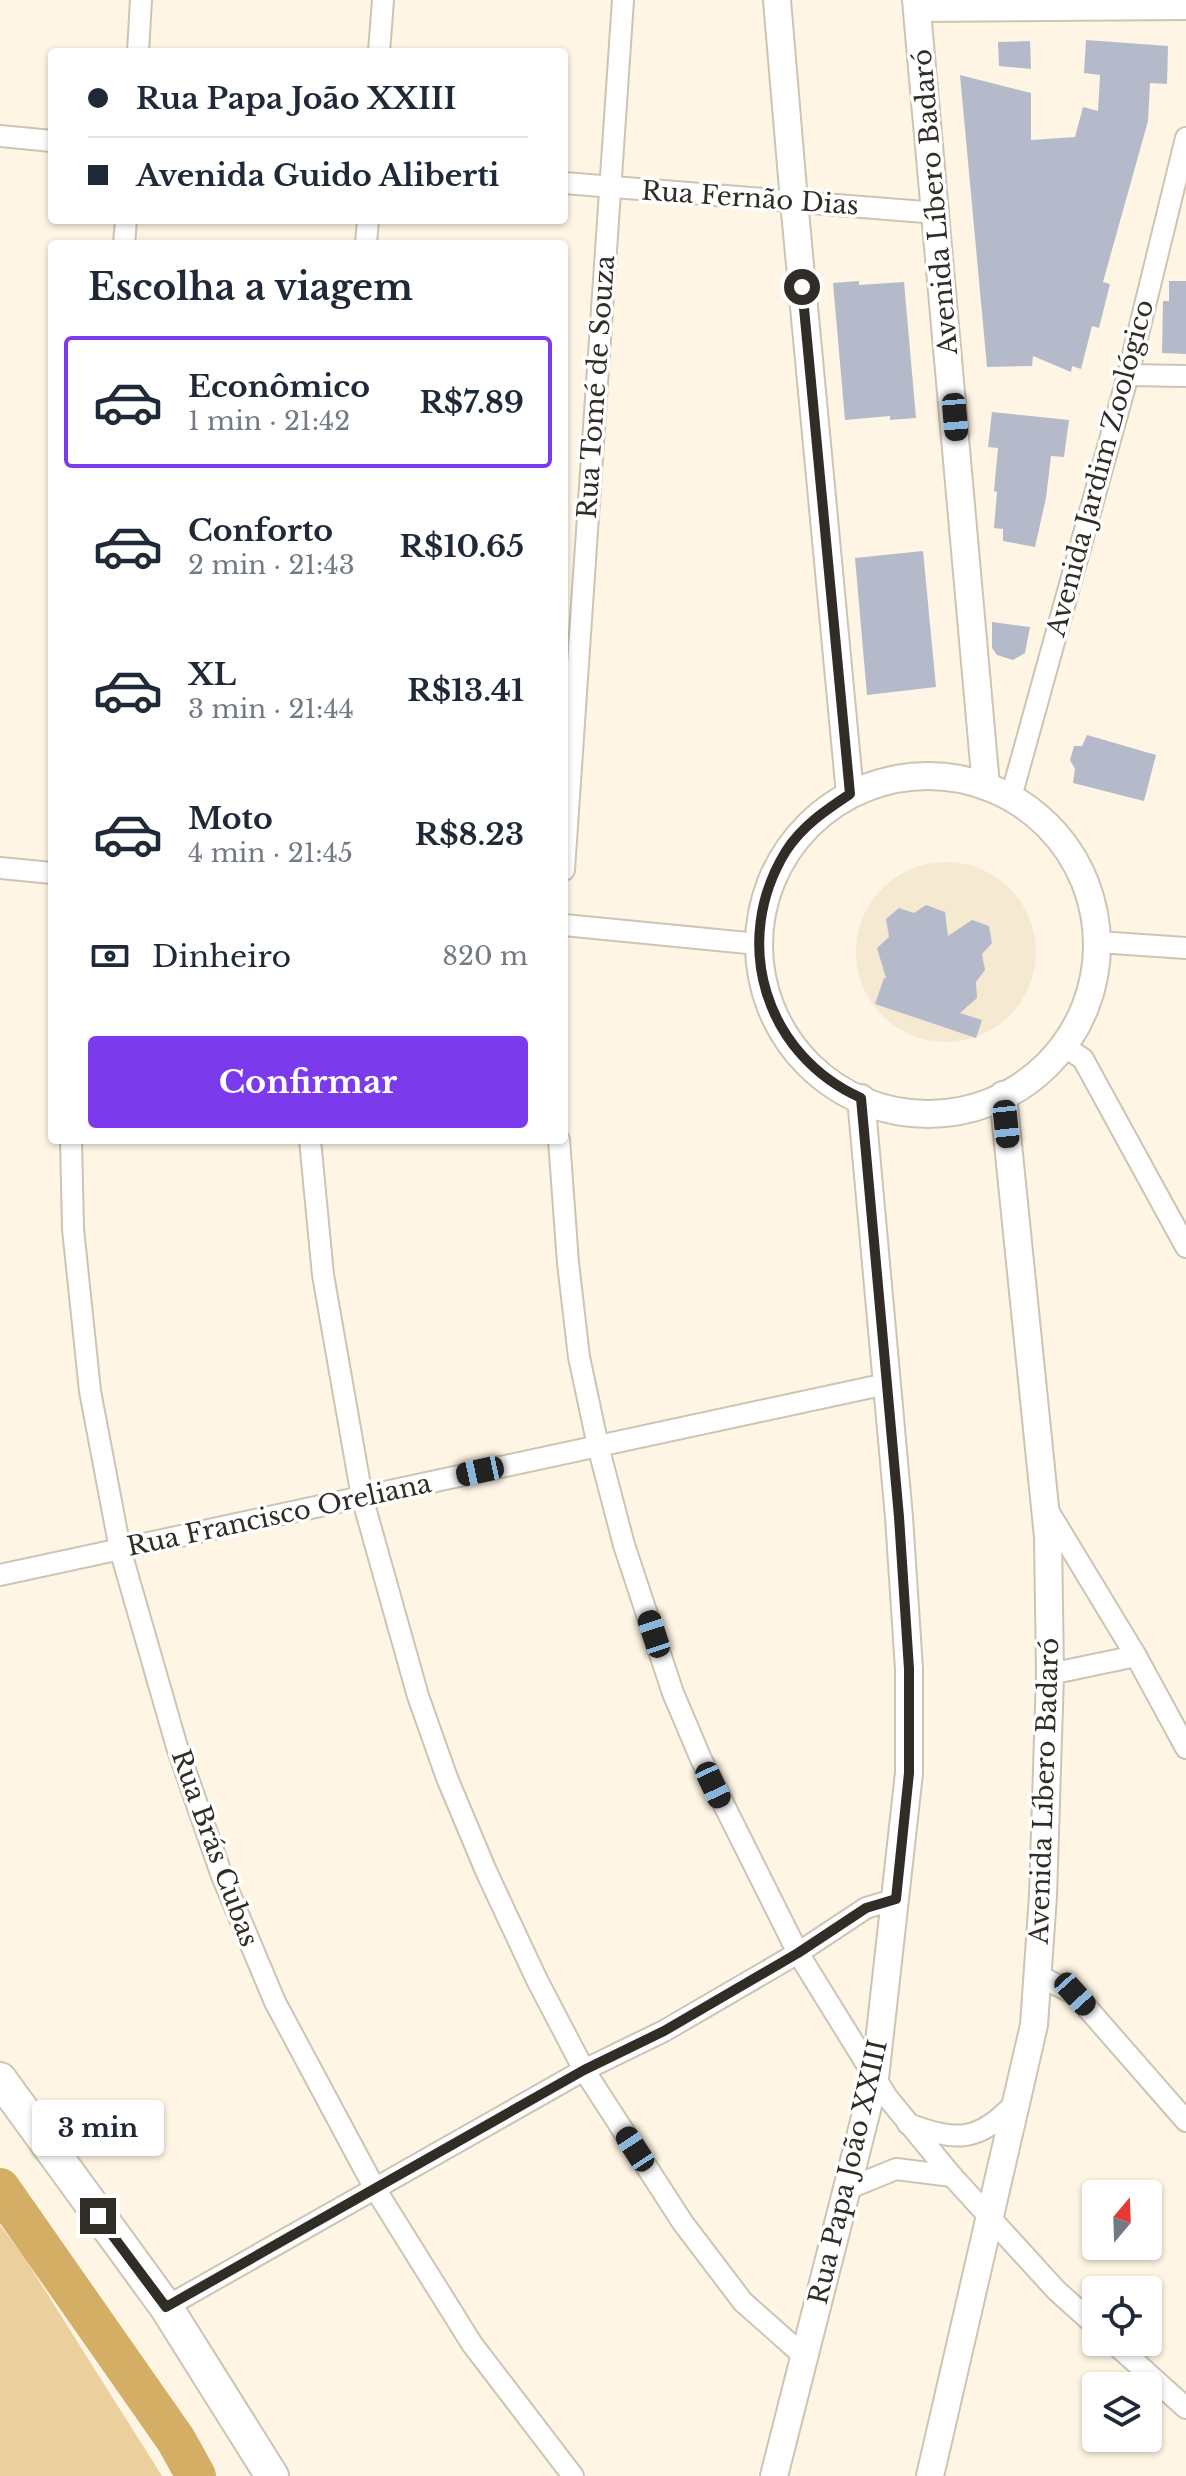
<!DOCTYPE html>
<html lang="pt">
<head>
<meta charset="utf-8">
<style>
	:root { --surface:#fff; --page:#f6f6f7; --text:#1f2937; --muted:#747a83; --line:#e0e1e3; --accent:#7c3aed }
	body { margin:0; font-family:"Libre Baskerville",serif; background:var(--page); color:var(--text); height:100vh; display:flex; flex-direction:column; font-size:30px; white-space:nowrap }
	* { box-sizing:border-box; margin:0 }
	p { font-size:26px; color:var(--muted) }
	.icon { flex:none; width:44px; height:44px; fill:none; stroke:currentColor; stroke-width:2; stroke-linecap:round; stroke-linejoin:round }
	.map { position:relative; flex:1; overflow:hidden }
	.drawer { position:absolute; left:48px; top:240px; width:520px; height:904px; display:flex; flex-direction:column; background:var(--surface); border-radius:8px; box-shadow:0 2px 6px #0004 }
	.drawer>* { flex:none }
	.hud { position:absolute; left:48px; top:48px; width:520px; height:176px; border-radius:8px; box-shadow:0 2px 6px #0004; display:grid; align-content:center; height:176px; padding:0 40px; background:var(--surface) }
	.needle { width:52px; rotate:19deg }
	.tools { position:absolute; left:1082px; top:2180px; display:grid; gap:16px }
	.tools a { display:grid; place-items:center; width:80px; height:80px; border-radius:8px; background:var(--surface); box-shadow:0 2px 6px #0004; font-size:40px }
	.end { position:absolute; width:36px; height:36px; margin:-18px; border:10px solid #302c26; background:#fff; box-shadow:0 0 0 4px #fff }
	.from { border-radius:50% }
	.bubble { position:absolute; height:56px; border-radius:8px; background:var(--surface); box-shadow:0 2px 6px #0004; font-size:26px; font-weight:700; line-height:56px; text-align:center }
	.car { position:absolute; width:24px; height:48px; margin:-24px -12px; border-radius:10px; box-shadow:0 0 6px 2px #0007; background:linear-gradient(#222 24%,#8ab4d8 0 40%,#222 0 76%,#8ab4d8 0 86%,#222 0) }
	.hud b { display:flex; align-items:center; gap:28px; height:76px; font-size:30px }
	.hud b+b { border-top:2px solid var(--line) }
	.hud i { width:20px; height:20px; background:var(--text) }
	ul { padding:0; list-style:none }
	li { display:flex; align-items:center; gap:24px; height:132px; margin:0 16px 12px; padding:0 24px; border:4px solid transparent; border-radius:8px }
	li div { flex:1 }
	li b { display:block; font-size:30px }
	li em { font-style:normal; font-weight:700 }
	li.current { border-color:var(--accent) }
	li>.icon { width:72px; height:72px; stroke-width:1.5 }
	h2 { padding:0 40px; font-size:36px; line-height:96px }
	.pay { display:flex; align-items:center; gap:20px; height:88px; padding:0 40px; font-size:30px }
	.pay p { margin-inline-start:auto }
	.action { display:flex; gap:16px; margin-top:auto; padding:16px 40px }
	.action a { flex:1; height:92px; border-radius:8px; background:var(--accent); color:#fff; font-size:32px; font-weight:700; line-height:92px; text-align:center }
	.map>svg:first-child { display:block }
	.built { fill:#f6e9d2 }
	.green { fill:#ebd09d }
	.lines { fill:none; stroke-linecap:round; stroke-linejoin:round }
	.river { stroke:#d4ae65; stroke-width:40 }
	.building { fill:#b4baca }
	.minor-casing { stroke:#cdc4b4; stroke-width:24 }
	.tertiary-casing { stroke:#cdc4b4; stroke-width:30 }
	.primary-casing { stroke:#cdc4b4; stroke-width:36 }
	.minor { stroke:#fff; stroke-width:20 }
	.tertiary { stroke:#fff; stroke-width:26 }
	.primary { stroke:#fff; stroke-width:32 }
	.route { stroke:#302c26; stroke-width:10 }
	.labels { text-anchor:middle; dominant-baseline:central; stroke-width:7; stroke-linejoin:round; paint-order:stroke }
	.street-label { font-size:26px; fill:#302c26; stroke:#fff }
</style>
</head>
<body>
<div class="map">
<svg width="1186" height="2476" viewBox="0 0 1186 2476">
	<rect width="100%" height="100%" fill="#fef5e4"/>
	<circle class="built" cx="946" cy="952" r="90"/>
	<polygon class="green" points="0,2225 24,2257 162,2476 0,2476"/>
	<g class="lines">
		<polyline class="river" points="0,2188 176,2440 196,2476"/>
	</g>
	<g class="building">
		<polygon points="1086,40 1168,46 1167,84 1150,83 1148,121 1103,282 1110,284 1099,328 1092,326 1081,369 1072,366 1071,372 1033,356 1032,366 987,367 960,75 1031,93 1031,140 1075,137 1083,107 1098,111 1100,75 1084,73"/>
		<polygon points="1030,41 1031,69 999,66 998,42"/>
		<polygon points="859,281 859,285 904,282 916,418 890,420 890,416 845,420 833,283"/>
		<polygon points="1169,281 1186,281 1186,354 1162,353 1163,301 1169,301"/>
		<polygon points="992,412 1069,420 1064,457 1051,456 1046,498 1035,547 1003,541 1003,529 994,528 997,492 994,491 998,448 988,447"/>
		<polygon points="923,551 936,687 867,695 855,558"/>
		<polygon points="992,622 1030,627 1025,653 1013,660 997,655 992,648"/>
		<polygon points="1087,735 1156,755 1144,801 1073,783 1075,769 1070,760 1074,746 1082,746"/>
		<polygon points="926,905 945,912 948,936 972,920 989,926 992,943 982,954 985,970 976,982 977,998 960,1013 982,1020 976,1038 875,1004 884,978 886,978 877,948 889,937 886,919 899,908 914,913"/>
	</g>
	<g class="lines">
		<defs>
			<g id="minor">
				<polyline points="138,52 141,0"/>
				<polyline points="379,52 383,0"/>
				<polyline points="0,136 52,141"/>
				<polyline points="564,183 937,213"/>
				<polyline points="124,244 126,220"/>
				<polyline points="366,244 368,220"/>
				<polyline points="1128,375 1186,376"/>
				<polyline points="1011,797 1128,375 1186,138"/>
				<polyline points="0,868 52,873"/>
				<polyline points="564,870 623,0"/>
				<polyline points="564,925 758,944"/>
				<polyline points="1098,942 1186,948"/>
				<polyline points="1064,1046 1083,1059 1186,1247"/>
				<polyline points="71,1140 73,1229 90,1391 120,1549 177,1747 222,1876 275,2002 374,2187 472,2344 573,2476"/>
				<polyline points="310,1140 323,1275 362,1497 418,1696 447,1778 486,1871 537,1980 584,2070 683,2223 743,2302 804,2356"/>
				<polyline points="559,1140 568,1263 579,1357 598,1446 624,1545 673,1693 701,1759 798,1953 887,2097 952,2176 1056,2290 1096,2326"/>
				<polyline points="1047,1509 1136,1656 1186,1748"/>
				<polyline points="0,1575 886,1384"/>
				<polyline points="1050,1674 1136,1656"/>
				<polyline points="1037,1975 1075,1994 1186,2121"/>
				<path d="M908,2124C957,2142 979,2142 1015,2103"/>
				<polyline points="847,2189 896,2169 952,2176"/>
				<polyline points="166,2307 584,2070 664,2031 798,1953 866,1908 896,1899"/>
				<polyline points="1113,2342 1186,2408"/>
			</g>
			<g id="tertiary">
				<polyline points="777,0 794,201 850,794"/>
				<polyline points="916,0 986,786"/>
				<polyline points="917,8 1186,6"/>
				<circle cx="928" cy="945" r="169"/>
				<polyline points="774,2476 875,2078 909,1773 909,1669 899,1517 861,1098"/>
				<polyline points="930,2476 1034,2025 1043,1896 1050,1674 1048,1537 1003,1095"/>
			</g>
			<polyline id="primary" points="0,2079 166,2307 272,2476"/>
		</defs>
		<use href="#minor" class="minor-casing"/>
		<use href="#tertiary" class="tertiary-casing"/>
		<use href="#primary" class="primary-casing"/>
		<use href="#minor" class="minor"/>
		<use href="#tertiary" class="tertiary"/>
		<use href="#primary" class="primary"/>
	</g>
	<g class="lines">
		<path class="route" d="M98,2216L166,2307L584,2070L664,2031L798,1953L866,1908L896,1899L909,1773V1669L899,1517L861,1098C765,1055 730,942 786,851C802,826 826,810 850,794L802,287"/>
	</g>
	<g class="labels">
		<g class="street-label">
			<text transform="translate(750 198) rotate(4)">Rua Fernão Dias</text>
			<text transform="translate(935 202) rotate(-95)">Avenida Líbero Badaró</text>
			<text transform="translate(596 387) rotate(-86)">Rua Tomé de Souza</text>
			<text transform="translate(1100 468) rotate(-75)">Avenida Jardim Zoológico</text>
			<text transform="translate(279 1515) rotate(-12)">Rua Francisco Oreliana</text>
			<text transform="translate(1044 1791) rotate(-88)">Avenida Líbero Badaró</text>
			<text transform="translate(215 1848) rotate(70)">Rua Brás Cubas</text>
			<text transform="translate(848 2172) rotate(-77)">Rua Papa João XXIII</text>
		</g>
	</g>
</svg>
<div class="tools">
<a><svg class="needle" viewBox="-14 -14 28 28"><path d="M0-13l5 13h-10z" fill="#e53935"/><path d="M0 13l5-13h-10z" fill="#747a83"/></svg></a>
<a><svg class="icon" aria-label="locate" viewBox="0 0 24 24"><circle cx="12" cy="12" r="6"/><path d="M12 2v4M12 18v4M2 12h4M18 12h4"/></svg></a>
<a><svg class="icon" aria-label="layers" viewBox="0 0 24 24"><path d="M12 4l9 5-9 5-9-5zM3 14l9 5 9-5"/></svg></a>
</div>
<i class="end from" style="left:802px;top:287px"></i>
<i class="end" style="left:98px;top:2216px"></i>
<div class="bubble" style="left:32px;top:2100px;width:132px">3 min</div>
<i class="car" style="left:955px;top:417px;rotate:175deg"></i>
<i class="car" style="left:1006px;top:1124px;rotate:174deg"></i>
<i class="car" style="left:480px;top:1471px;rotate:258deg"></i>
<i class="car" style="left:654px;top:1634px;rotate:342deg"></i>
<i class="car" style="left:713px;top:1785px;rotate:155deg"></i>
<i class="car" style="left:1075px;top:1994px;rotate:138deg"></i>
<i class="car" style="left:635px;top:2149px;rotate:327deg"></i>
<div class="hud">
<b><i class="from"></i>Rua Papa João XXIII</b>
<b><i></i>Avenida Guido Aliberti</b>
</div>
<section class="drawer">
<h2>Escolha a viagem</h2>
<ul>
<li class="current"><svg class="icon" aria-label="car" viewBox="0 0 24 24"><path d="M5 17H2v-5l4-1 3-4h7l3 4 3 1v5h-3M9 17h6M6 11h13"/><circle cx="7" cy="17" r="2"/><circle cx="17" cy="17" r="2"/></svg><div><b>Econômico</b><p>1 min · 21:42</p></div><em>R$7.89</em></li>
<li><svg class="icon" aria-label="car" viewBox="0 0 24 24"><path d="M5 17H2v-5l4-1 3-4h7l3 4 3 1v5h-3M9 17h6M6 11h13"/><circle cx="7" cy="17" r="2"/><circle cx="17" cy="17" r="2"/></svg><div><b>Conforto</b><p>2 min · 21:43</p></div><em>R$10.65</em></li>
<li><svg class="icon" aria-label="car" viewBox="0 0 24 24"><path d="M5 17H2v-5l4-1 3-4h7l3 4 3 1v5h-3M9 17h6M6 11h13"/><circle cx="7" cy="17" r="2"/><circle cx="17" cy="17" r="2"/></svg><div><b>XL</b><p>3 min · 21:44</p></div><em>R$13.41</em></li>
<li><svg class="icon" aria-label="car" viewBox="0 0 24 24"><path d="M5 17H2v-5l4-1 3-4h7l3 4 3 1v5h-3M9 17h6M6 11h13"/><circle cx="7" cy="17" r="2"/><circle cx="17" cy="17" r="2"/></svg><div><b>Moto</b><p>4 min · 21:45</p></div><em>R$8.23</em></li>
</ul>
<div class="pay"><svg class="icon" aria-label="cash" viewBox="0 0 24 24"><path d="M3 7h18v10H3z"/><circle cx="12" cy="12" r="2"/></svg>Dinheiro<p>820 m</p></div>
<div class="action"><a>Confirmar</a></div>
</section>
</div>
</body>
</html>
